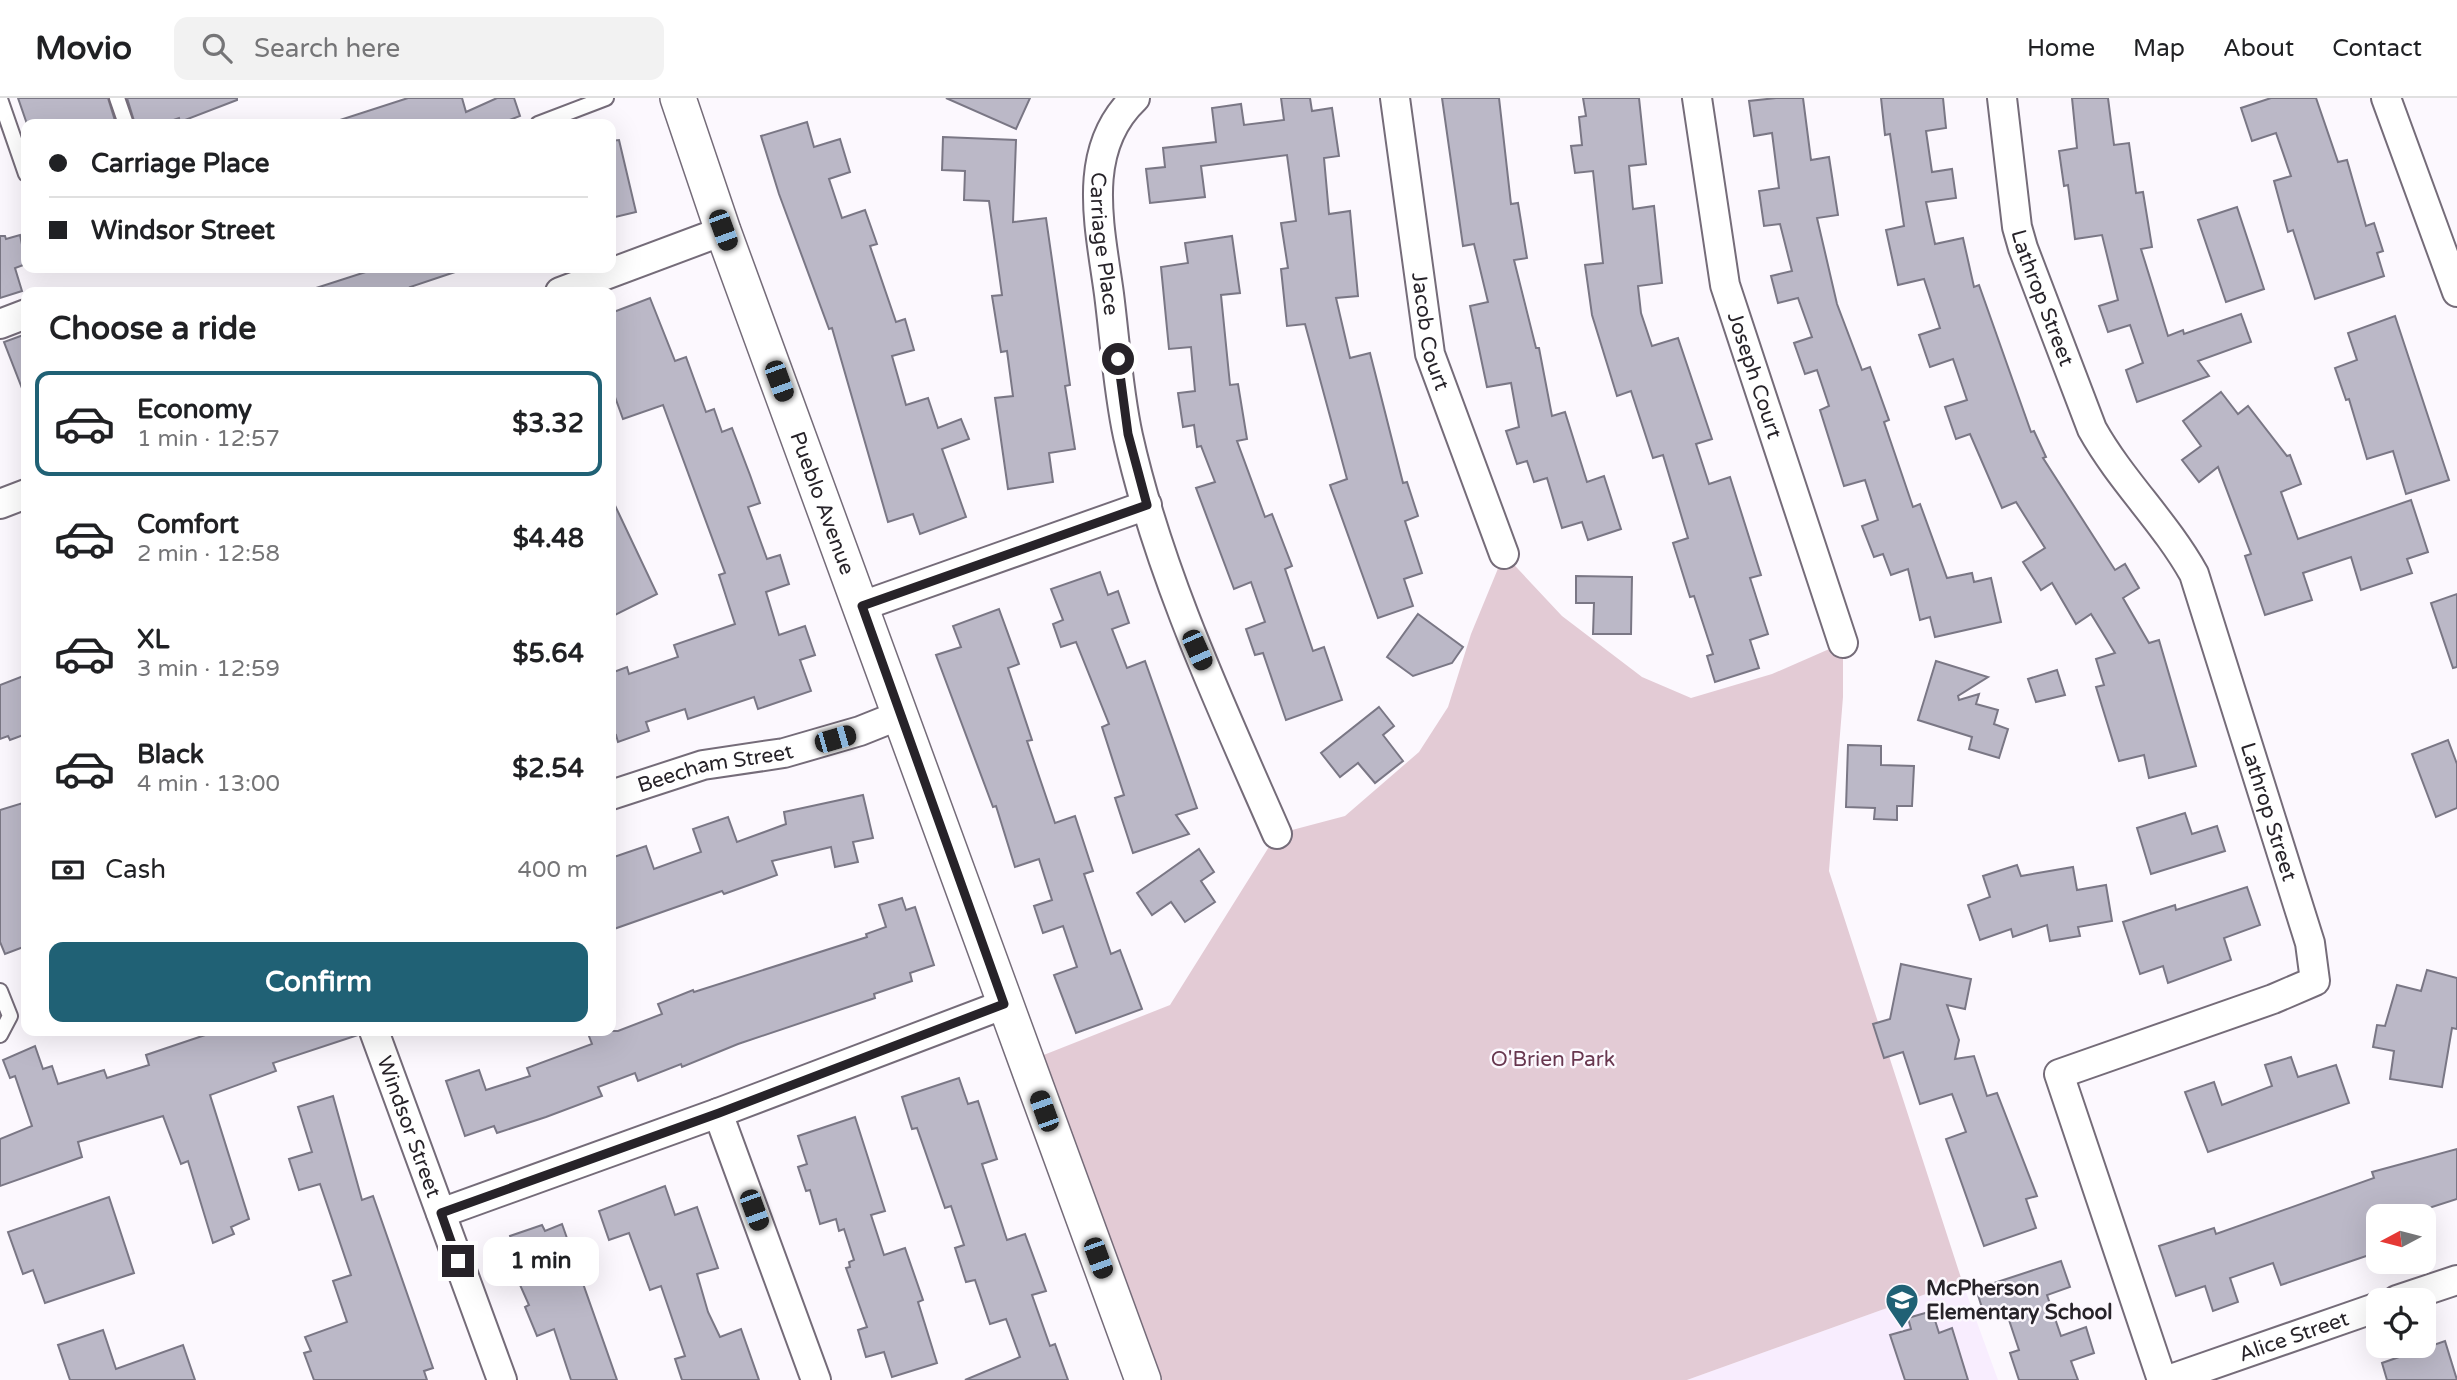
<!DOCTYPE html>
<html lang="en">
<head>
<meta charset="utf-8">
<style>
	:root { --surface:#fff; --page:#f2f2f2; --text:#202124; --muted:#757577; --line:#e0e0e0; --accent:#206175 }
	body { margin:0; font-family:"Varela Round",sans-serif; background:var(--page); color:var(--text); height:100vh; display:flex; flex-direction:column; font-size:26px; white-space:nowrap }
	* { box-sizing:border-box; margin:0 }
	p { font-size:23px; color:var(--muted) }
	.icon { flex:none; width:38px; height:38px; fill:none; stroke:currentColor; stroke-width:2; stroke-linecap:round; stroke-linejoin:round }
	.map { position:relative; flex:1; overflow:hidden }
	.side { position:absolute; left:21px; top:189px; width:595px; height:749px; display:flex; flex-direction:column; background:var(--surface); border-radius:14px; box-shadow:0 7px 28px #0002 }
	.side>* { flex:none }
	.banner { position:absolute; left:21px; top:21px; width:595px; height:154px; border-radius:14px; box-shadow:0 7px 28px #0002; display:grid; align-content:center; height:154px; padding:0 28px; background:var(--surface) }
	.needle { width:46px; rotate:263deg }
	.fabs { position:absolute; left:2366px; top:1106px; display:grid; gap:14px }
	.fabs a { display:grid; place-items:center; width:70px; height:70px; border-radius:14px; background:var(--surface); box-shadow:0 7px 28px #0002; font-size:35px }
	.end { position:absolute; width:32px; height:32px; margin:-16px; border:9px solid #272329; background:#fff; box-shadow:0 0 0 4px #fff }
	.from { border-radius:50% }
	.bubble { position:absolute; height:49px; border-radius:14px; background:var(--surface); box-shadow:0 7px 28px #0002; font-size:23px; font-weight:800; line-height:49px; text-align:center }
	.car { position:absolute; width:21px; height:42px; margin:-21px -10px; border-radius:9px; box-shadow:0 0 5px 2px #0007; background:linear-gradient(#222 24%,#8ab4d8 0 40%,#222 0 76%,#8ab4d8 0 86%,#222 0) }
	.banner b { display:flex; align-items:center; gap:24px; height:66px; font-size:26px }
	.banner b+b { border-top:2px solid var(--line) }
	.banner i { width:18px; height:18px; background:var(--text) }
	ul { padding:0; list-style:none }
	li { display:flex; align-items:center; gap:21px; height:105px; margin:0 14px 10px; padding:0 14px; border:4px solid transparent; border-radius:14px }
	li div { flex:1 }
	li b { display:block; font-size:26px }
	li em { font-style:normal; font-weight:800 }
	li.active { border-color:var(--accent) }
	li>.icon { width:63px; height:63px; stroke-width:1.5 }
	h2 { padding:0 28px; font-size:32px; line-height:84px }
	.pay { display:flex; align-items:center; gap:18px; height:77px; padding:0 28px; font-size:26px }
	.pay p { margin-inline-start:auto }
	.action { display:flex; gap:14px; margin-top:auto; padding:14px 28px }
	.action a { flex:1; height:80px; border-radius:14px; background:var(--accent); color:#fff; font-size:28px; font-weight:800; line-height:80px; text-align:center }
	header { display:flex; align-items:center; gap:42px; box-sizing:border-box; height:98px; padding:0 35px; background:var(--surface); border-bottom:2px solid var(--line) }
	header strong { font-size:33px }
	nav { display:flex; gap:38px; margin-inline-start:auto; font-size:24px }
	.search { width:490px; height:63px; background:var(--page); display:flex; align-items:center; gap:18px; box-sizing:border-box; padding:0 24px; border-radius:14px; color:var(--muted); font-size:26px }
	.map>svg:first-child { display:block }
	.built { fill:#f8edfe }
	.green { fill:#e3cbd5 }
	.building { fill:#bbb8c7; stroke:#7a7785; stroke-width:2 }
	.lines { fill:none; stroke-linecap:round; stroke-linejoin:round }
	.service-casing { stroke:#756c79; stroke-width:18 }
	.minor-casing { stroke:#756c79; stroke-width:32 }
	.tertiary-casing { stroke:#756c79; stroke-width:38 }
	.service { stroke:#fff; stroke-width:14 }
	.minor { stroke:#fff; stroke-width:28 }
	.tertiary { stroke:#fff; stroke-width:35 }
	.route { stroke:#272329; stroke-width:9 }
	.labels { text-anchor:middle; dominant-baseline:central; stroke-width:5; stroke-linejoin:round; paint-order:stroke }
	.street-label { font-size:21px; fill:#272329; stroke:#fcf8fe }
	.park-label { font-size:21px; fill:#68374f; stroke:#fcf8fe }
	.poi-label { font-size:21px; font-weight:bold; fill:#272329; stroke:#fcf8fe; text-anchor:start }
</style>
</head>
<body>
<header>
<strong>Movio</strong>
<div class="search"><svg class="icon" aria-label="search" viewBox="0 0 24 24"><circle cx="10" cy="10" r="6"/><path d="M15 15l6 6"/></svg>Search here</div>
<nav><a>Home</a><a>Map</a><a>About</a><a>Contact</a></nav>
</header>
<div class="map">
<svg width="2457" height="1282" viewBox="0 0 2457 1282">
	<rect width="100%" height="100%" fill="#fcf8fe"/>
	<polygon class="built" points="1962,1183 1998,1282 1687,1282"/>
	<polygon class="green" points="1504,456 1562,518 1642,579 1691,600 1772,576 1843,545 1843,599 1829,773 1962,1183 1687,1282 1143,1282 1026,964 1170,907 1277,736 1345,718 1419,654 1448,609 1471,536"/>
	<g class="building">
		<polygon points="18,0 108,0 116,26 27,26"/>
		<polygon points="127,0 237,0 237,2 180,24 179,20 162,26 135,26"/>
		<polygon points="408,0 462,0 466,14 497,0 514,0 520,18 499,26 340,26 340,22"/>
		<polygon points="946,0 1030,0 1016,31"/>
		<polygon points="1281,0 1310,0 1312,13 1332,10 1339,58 1324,60 1329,116 1350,113 1358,198 1336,200 1350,260 1370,255 1403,385 1407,384 1418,418 1405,423 1422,475 1404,481 1413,508 1378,520 1330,387 1347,381 1305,226 1287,228 1281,171 1288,170 1281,125 1296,123 1287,57 1201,68 1205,99 1150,105 1146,71 1165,69 1163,50 1216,44 1212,10 1241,6 1244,27 1284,22"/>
		<polygon points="1442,0 1499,0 1511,106 1518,105 1527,160 1514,162 1536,250 1539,250 1552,318 1565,314 1587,384 1604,378 1621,431 1588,442 1582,424 1562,430 1547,380 1534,384 1527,363 1517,366 1506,333 1519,329 1511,285 1487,289 1470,208 1488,204 1474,146 1463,148"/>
		<polygon points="1583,0 1639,0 1646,66 1629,68 1633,111 1654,108 1662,185 1638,188 1641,215 1652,248 1678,240 1712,341 1696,346 1709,386 1730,379 1761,477 1750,480 1768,536 1750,542 1759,570 1715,584 1707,558 1713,556 1694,498 1690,499 1673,445 1688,440 1663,357 1653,360 1631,293 1617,298 1592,217 1585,167 1603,165 1593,73 1575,75 1571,48 1582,47 1579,19 1586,18"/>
		<polygon points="1776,0 1803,0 1811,62 1829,59 1838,117 1817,120 1837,206 1862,272 1870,269 1889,322 1884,324 1913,409 1920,406 1947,480 1972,475 1974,484 1991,480 2001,524 1935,539 1930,519 1920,522 1908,471 1891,477 1883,456 1874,459 1862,428 1878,422 1865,382 1844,388 1820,312 1829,308 1817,272 1805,276 1794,245 1812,239 1798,200 1778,205 1771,178 1792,173 1780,126 1764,128 1759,93 1779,90 1772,35 1754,38 1749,3"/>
		<polygon points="1881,0 1943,0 1946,30 1926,33 1932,74 1952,71 1956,100 1926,104 1935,146 1963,140 1974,189 1979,187 2031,334 2034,333 2046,359 2043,360 2115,472 2125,466 2139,490 2123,500 2149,545 2159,542 2196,668 2149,680 2144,657 2119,663 2096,589 2104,587 2096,561 2115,555 2091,516 2076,526 2052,485 2041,492 2023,464 2045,450 2016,404 2002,410 1970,336 1956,341 1945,309 1967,302 1953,261 1930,269 1919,237 1940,230 1924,181 1898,187 1886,132 1904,128 1890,36 1885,37"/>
		<polygon points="2072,0 2108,0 2114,47 2129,45 2136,95 2143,94 2152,149 2141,151 2168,238 2183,232 2184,236 2241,216 2251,244 2198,263 2209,278 2137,304 2126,272 2143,265 2130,227 2108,234 2099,208 2118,202 2102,137 2075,141 2068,87 2064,88 2059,53 2077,50"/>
		<polygon points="2271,0 2316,0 2338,64 2347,62 2366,128 2374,125 2383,153 2377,155 2384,178 2315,201 2293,132 2288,134 2274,83 2291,78 2276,35 2252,43 2241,10"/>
		<polygon points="807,24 814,49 840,41 850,74 829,81 842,120 865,112 877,146 870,148 896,224 905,221 914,252 892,258 906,307 928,300 938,330 961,321 969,341 942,351 966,419 920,436 913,416 888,424 832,230 829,231 779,96 761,38"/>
		<polygon points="943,39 1016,42 1013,124 1046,120 1070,287 1065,288 1075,351 1049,355 1053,384 1008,391 995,300 1013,298 1007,253 1001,254 992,198 1002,197 989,103 964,102 965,73 942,72"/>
		<polygon points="619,42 636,114 611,120 611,43"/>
		<polygon points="2237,109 2264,191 2226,204 2198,122"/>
		<polygon points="20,137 26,166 15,170 22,193 0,200 0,138 5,138 6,141"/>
		<polygon points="1232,138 1240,195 1221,197 1230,287 1238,286 1247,341 1237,343 1265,419 1272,416 1292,468 1285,471 1313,553 1324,549 1342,602 1286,622 1263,555 1255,557 1246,531 1265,524 1251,484 1234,491 1196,390 1215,384 1201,348 1197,349 1194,327 1183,329 1178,295 1195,293 1191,249 1169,251 1161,169 1188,165 1185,145"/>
		<polygon points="378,170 454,170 455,174 410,189 412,194 316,194 316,190"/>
		<polygon points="650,200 675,263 686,259 706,314 714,311 722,334 732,330 750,377 760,405 748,409 767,461 780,457 789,486 766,494 779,537 805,528 815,557 800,562 811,593 758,611 754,599 688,621 685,611 646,624 649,633 618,644 616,637 611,639 611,575 627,569 629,576 678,559 674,547 735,526 719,477 725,475 663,307 623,321 611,288 611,215"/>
		<polygon points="2395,218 2449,382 2406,396 2393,353 2367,361 2349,301 2346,302 2335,270 2357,262 2348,235"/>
		<polygon points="26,236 26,297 25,298 4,244"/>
		<polygon points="2221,294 2238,316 2248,308 2287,358 2290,357 2301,386 2281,394 2298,441 2411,402 2428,454 2407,461 2412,475 2361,492 2351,459 2303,475 2312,502 2265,517 2245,458 2251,456 2218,369 2199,384 2182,362 2201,348 2183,323"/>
		<polygon points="611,399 657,496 611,519"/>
		<polygon points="1100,474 1108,497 1118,493 1129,525 1112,531 1127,570 1145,563 1197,710 1176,717 1189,736 1133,755 1115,700 1124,697 1102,629 1109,626 1076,544 1061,549 1053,526 1063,522 1051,491"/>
		<polygon points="1576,478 1632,479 1631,536 1593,536 1594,505 1576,505"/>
		<polygon points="2457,496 2457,569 2453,570 2431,505"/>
		<polygon points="999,511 1019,566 1008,570 1032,642 1027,643 1055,725 1075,718 1093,773 1084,776 1111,856 1120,852 1142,911 1076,935 1054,877 1077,869 1063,828 1043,835 1034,808 1052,802 1039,761 1015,769 996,708 993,709 936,557 961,549 953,528"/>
		<polygon points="1418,516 1463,549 1452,565 1413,578 1387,559"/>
		<polygon points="1936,563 1988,579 1958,598 1959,602 1979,596 1976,606 1998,612 1994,626 2008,631 1999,660 1969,651 1972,639 1918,622"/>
		<polygon points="2057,572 2065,597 2036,604 2028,581"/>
		<polygon points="26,577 26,636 10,642 8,638 0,641 0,587"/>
		<polygon points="1379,609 1394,628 1383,637 1403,663 1375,685 1358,665 1340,679 1321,655"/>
		<polygon points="2448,642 2457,666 2457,710 2436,719 2412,656"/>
		<polygon points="1848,647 1881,648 1881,667 1914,668 1912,708 1897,708 1897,722 1874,721 1875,710 1846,709"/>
		<polygon points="863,697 873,740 853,744 858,764 835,769 831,749 772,763 777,777 724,796 722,793 611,832 611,760 646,748 654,771 701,754 693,731 728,719 737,744 786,726 784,714"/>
		<polygon points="26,704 26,848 5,856 0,844 0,712"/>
		<polygon points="2185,715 2192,736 2217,728 2225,753 2151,776 2137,730"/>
		<polygon points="1199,751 1214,774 1201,783 1215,804 1185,824 1171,804 1152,817 1137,795"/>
		<polygon points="2017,767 2021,778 2073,769 2077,792 2106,787 2112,823 2078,829 2080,838 2050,843 2047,827 2013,839 2011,831 1980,842 1968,807 1990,799 1983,778"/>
		<polygon points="2247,789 2260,827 2224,840 2231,862 2168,885 2163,868 2140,876 2123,824 2175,807 2176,812"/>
		<polygon points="902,800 906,812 915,809 934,867 910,875 912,883 874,896 875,900 738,946 682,969 681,966 638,983 635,975 598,989 602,998 546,1019 497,1035 494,1028 465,1038 446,983 479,972 486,992 530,978 527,970 592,946 587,933 618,933 662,916 658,906 693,892 694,894 867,839 866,836 886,829 879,807"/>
		<polygon points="1901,866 1971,881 1965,911 1947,907 1959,942 1955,961 1974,958 1987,998 1997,995 2037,1098 2026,1101 2036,1130 1984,1148 1946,1041 1966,1034 1952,996 1920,1006 1903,954 1884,960 1873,926 1890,921"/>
		<polygon points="2427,872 2457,880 2457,931 2452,930 2442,989 2390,981 2394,953 2373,949 2377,927 2385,928 2397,887 2421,893"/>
		<polygon points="217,933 358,933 358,937 273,965 276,973 210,997 249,1121 231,1129 234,1136 213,1145 188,1063 181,1066 163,1018 78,1044 82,1059 0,1088 0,1041 32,1028 15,978 10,980 3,962 35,948 43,971 52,968 58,986 104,972 107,980 149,967 146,957"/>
		<polygon points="2291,959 2298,979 2336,967 2349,1005 2208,1054 2185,994 2214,984 2222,1007 2272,988 2265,967"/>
		<polygon points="959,980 968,1006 978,1003 997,1061 982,1066 1007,1142 1025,1136 1046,1193 1032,1197 1050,1248 1055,1246 1068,1282 965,1282 1020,1259 1006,1221 990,1226 975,1182 966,1184 955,1150 964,1147 951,1108 945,1110 917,1030 912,1031 902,999"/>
		<polygon points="333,998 362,1102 373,1098 433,1270 424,1273 427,1282 314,1282 304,1255 311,1253 305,1239 347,1224 333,1183 351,1177 320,1086 299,1092 289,1061 312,1054 298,1009"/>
		<polygon points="855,1019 885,1113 871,1117 884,1157 905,1150 923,1202 918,1204 937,1265 892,1279 884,1254 866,1259 858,1232 867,1229 846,1170 850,1169 849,1164 854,1162 844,1131 839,1133 836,1121 820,1126 810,1092 806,1093 798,1069 807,1066 798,1038"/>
		<polygon points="2457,1051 2457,1101 2404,1118 2378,1118 2378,1154 2281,1187 2273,1165 2230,1180 2238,1204 2213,1213 2205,1188 2176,1198 2159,1148 2214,1130 2216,1136 2374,1080 2372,1074"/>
		<polygon points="665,1088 675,1117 697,1109 718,1170 697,1176 708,1214 720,1239 741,1231 759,1282 682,1282 675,1261 685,1258 661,1188 650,1192 629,1135 609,1142 599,1113"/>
		<polygon points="109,1099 134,1175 45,1205 33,1172 23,1176 8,1134"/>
		<polygon points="562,1126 617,1282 571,1282 554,1231 537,1238 525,1209 529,1207 516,1178 520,1176 510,1138 542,1127 545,1133"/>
		<polygon points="2061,1163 2070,1189 2047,1197 2061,1238 2086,1229 2094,1255 2071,1263 2078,1282 2019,1282 2010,1255 2019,1252 2006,1213 1985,1219 1976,1191"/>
		<polygon points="1932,1213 1939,1235 1952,1230 1968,1282 1905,1282 1890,1237 1911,1231 1908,1220"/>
		<polygon points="103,1232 116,1271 183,1247 195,1282 70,1282 58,1247"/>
		<polygon points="2445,1243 2457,1282 2387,1282 2382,1265"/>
	</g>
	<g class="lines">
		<defs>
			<g id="service">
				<polyline points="117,0 126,26"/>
				<polyline points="0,1 26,76"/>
				<polyline points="538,26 606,0"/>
				<polyline points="0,893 10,918 0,937"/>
			</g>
			<g id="minor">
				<path id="s1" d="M1135,0C1080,52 1100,129 1109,196C1115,243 1118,292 1128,338C1159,476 1220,606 1277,736"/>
				<path id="s2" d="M1395,0L1430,256L1504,456"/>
				<path id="s3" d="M1697,0L1725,187L1843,545"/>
				<path id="s4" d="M2002,0L2017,129L2023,150L2092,331C2121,383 2165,424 2194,476L2310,845L2315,883L2273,901L2059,976L2162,1282"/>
				<polyline points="2386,0 2457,194"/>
				<polyline points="560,194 723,133"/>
				<polyline points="0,226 26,216"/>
				<polyline points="0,406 26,396"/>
				<polyline points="862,508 1147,407"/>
				<path id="s5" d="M611,697L703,667L784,655L860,633L900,617"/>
				<path id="s6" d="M374,933L502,1282"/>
				<polyline points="718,1015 816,1282"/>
				<polyline points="441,1115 718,1015 1005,906"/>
				<polyline points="2397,1202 2457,1182"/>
				<path id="s7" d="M2168,1282L2378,1209"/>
			</g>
			<g id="tertiary">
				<path id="s8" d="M678,0L723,133L1143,1282"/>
			</g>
		</defs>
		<use href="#service" class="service-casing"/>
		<use href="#minor" class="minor-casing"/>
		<use href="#tertiary" class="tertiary-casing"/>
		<use href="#service" class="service"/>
		<use href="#minor" class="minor"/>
		<use href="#tertiary" class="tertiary"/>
	</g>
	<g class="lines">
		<polyline class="route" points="458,1163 441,1115 719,1015 1004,906 862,508 1147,407 1128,336 1118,261"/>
	</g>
	<defs>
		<symbol id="school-pin" viewBox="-11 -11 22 30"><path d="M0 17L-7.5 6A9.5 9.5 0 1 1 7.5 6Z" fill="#206175" stroke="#fcf8fe"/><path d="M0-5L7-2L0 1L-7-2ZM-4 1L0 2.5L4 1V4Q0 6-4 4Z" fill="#fff"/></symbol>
	</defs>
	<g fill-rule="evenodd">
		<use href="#school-pin" x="1883" y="1183" width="38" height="52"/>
	</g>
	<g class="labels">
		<g class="street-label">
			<text stroke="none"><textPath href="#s1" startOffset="156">Carriage Place</textPath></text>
			<text stroke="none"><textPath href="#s4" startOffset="205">Lathrop Street</textPath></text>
			<text stroke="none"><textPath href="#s2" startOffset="236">Jacob Court</textPath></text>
			<text stroke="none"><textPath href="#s3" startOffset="284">Joseph Court</textPath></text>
			<text stroke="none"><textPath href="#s8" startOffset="430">Pueblo Avenue</textPath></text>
			<text stroke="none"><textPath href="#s5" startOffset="108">Beecham Street</textPath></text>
			<text stroke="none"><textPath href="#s4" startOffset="772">Lathrop Street</textPath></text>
			<text stroke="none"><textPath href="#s6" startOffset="102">Windsor Street</textPath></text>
			<text stroke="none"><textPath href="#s7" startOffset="133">Alice Street</textPath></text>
		</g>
		<g class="park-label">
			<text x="1553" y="961">O'Brien Park</text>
		</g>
		<g class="poi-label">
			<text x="1926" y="1190">McPherson<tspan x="1926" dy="24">Elementary School</tspan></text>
		</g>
	</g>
</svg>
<div class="fabs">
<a><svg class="needle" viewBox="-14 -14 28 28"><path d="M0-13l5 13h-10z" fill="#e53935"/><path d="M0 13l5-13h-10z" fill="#757577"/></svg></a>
<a><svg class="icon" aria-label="locate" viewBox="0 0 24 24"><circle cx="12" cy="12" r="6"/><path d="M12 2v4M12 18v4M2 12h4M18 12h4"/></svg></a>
</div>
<i class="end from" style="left:1118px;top:261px"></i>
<i class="end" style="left:458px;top:1163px"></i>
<div class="bubble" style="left:483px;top:1139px;width:116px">1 min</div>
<i class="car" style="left:723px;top:132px;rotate:160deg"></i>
<i class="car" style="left:779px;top:283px;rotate:160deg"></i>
<i class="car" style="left:1197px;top:552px;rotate:156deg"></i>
<i class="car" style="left:835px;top:641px;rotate:74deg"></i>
<i class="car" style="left:1044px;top:1013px;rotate:340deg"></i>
<i class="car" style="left:754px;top:1112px;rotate:160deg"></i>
<i class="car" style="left:1098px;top:1160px;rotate:160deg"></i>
<div class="banner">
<b><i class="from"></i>Carriage Place</b>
<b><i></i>Windsor Street</b>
</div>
<section class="side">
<h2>Choose a ride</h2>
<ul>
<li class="active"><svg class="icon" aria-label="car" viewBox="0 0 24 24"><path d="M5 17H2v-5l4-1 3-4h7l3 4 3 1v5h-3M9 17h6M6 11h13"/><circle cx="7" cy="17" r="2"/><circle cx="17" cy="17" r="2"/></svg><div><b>Economy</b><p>1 min · 12:57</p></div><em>$3.32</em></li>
<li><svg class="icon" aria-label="car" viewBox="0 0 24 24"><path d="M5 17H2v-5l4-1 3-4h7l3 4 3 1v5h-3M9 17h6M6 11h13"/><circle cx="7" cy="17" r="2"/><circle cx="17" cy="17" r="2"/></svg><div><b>Comfort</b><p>2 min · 12:58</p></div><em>$4.48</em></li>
<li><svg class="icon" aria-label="car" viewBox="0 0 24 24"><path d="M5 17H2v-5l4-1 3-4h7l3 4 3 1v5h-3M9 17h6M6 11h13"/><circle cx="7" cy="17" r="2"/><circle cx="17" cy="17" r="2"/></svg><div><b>XL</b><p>3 min · 12:59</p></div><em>$5.64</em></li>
<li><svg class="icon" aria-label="car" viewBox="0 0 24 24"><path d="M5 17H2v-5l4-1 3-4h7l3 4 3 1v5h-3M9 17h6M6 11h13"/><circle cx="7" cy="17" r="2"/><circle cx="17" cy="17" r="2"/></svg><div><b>Black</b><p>4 min · 13:00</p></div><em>$2.54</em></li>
</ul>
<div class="pay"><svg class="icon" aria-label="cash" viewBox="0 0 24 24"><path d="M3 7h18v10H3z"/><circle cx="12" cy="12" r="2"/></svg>Cash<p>400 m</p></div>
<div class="action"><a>Confirm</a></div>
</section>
</div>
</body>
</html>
